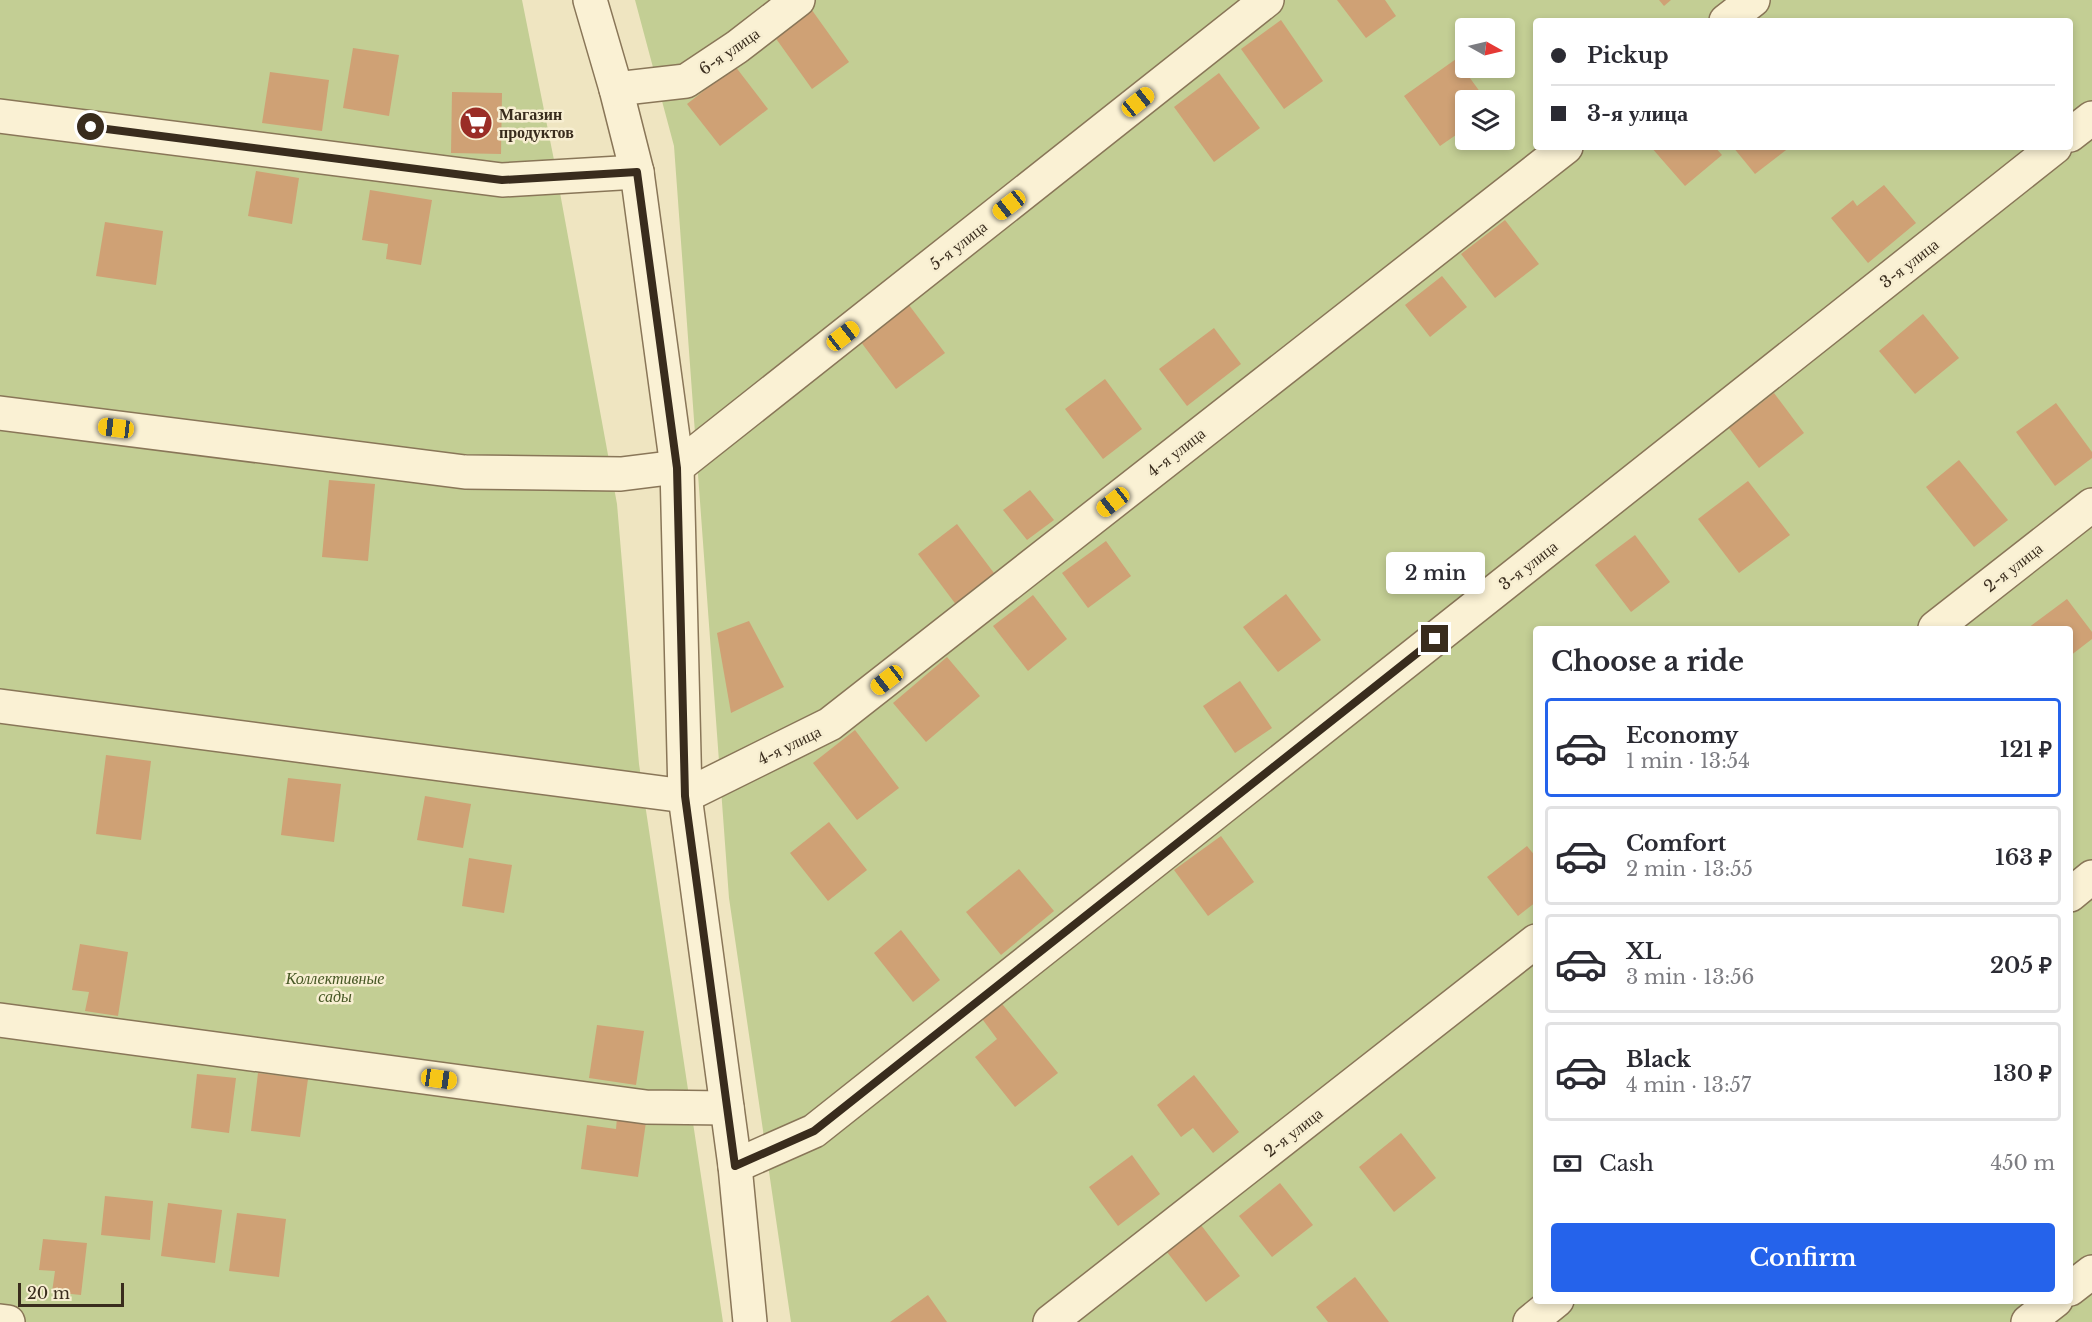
<!DOCTYPE html>
<html lang="en">
<head>
<meta charset="utf-8">
<style>
	:root { --surface:#fff; --page:#f2f2f3; --text:#2b2b33; --muted:#7c7c81; --line:#e1e1e2; --accent:#2563eb }
	body { margin:0; font-family:"Libre Baskerville",serif; background:var(--page); color:var(--text); height:100vh; display:flex; flex-direction:column; font-size:22px; white-space:nowrap }
	* { box-sizing:border-box; margin:0 }
	p { font-size:20px; color:var(--muted) }
	.icon { flex:none; width:33px; height:33px; fill:none; stroke:currentColor; stroke-width:2; stroke-linecap:round; stroke-linejoin:round }
	.map { position:relative; flex:1; overflow:hidden }
	.details { position:absolute; left:1533px; top:626px; width:540px; height:678px; display:flex; flex-direction:column; background:var(--surface); border-radius:6px; box-shadow:0 3px 9px #0003 }
	.details>* { flex:none }
	.banner { position:absolute; left:1533px; top:18px; width:540px; height:132px; border-radius:6px; box-shadow:0 3px 9px #0003; display:grid; align-content:center; height:132px; padding:0 18px; background:var(--surface) }
	.needle { width:39px; rotate:98deg }
	.controls { position:absolute; left:1455px; top:18px; display:grid; gap:12px }
	.controls a { display:grid; place-items:center; width:60px; height:60px; border-radius:6px; background:var(--surface); box-shadow:0 3px 9px #0003; font-size:30px }
	.scale { position:absolute; left:18px; bottom:15px; width:106px; box-sizing:border-box; padding-left:6px; border:3px solid #392c1d; border-top:0; font-size:16px; line-height:21px; white-space:nowrap; color:#392c1d; -webkit-text-stroke:4px #f7eed1; paint-order:stroke }
	.end { position:absolute; width:27px; height:27px; margin:-14px; border:8px solid #392c1d; background:#fff; box-shadow:0 0 0 3px #fff }
	.from { border-radius:50% }
	.bubble { position:absolute; height:42px; border-radius:6px; background:var(--surface); box-shadow:0 3px 9px #0003; font-size:20px; font-weight:600; line-height:42px; text-align:center }
	.car { position:absolute; width:18px; height:36px; margin:-18px -9px; border-radius:8px; box-shadow:0 0 4px 2px #0007; background:linear-gradient(#f5c518 24%,#345 0 40%,#f5c518 0 76%,#345 0 86%,#f5c518 0) }
	.banner b { display:flex; align-items:center; gap:21px; height:57px; font-size:22px }
	.banner b+b { border-top:2px solid var(--line) }
	.banner i { width:15px; height:15px; background:var(--text) }
	ul { padding:0; list-style:none }
	li { display:flex; align-items:center; gap:18px; height:99px; margin:0 12px 9px; padding:0 6px; border:3px solid var(--line); border-radius:6px }
	li div { flex:1 }
	li b { display:block; font-size:22px }
	li em { font-style:normal; font-weight:600 }
	li.active { border-color:var(--accent) }
	li>.icon { width:54px; height:54px; stroke-width:1.5 }
	h2 { padding:0 18px; font-size:27px; line-height:72px }
	.pay { display:flex; align-items:center; gap:15px; height:66px; padding:0 18px; font-size:22px }
	.pay p { margin-inline-start:auto }
	.cta { display:flex; gap:12px; margin-top:auto; padding:12px 18px }
	.cta a { flex:1; height:69px; border-radius:6px; background:var(--accent); color:#fff; font-size:24px; font-weight:600; line-height:69px; text-align:center }
	.map>svg:first-child { display:block }
	.green { fill:#c3ce94; fill-rule:evenodd }
	.building { fill:#cfa175 }
	.lines { fill:none; stroke-linecap:round; stroke-linejoin:round }
	.minor-casing { stroke:#897658; stroke-width:36 }
	.minor { stroke:#faf1d4; stroke-width:33 }
	.route { stroke:#392c1d; stroke-width:8 }
	.labels { text-anchor:middle; dominant-baseline:central; stroke-width:5; stroke-linejoin:round; paint-order:stroke }
	.street-label { font-size:16px; fill:#392c1d; stroke:#f7eed1 }
	.poi-label { font-size:16px; font-weight:bold; fill:#392c1d; stroke:#f7eed1; text-anchor:start }
	.park-label { font-size:16px; font-style:italic; fill:#455623; stroke:#f7eed1 }
</style>
</head>
<body>
<div class="map">
<svg width="2092" height="1322" viewBox="0 0 2092 1322">
	<rect width="100%" height="100%" fill="#efe5c1"/>
	<g class="green">
		<polygon points="0,0 522,0 554,160 617,504 639,764 723,1322 0,1322"/>
		<path d="M635,0H2092V1322H791L729,898L674,146ZM1536,21H2070V147H1536ZM1466,28H1504V68H1466ZM1466,100H1504V140H1466ZM1536,628H2070V1300H1536Z"/>
	</g>
	<g class="building">
		<polygon points="1337,0 1385,0 1396,16 1366,38"/>
		<polygon points="1659,0 1671,0 1664,6"/>
		<polygon points="809,6 849,62 812,89 772,33"/>
		<polygon points="1281,20 1323,81 1284,109 1241,49"/>
		<polygon points="353,48 399,55 389,116 343,108"/>
		<polygon points="1456,59 1486,100 1466,100 1466,128 1440,146 1404,96"/>
		<polygon points="735,66 768,109 720,146 687,104"/>
		<polygon points="270,72 329,80 322,131 262,123"/>
		<polygon points="1219,73 1260,128 1214,162 1174,107"/>
		<polygon points="452,92 502,93 501,154 451,153"/>
		<polygon points="1651,147 1715,147 1722,155 1685,186"/>
		<polygon points="1733,147 1790,147 1755,174"/>
		<polygon points="256,171 299,178 292,224 248,216"/>
		<polygon points="1884,185 1916,223 1868,263 1831,218 1853,200 1857,206"/>
		<polygon points="370,190 432,200 421,265 386,259 388,244 362,240"/>
		<polygon points="1505,220 1539,264 1495,298 1461,254"/>
		<polygon points="105,222 163,231 156,285 96,276"/>
		<polygon points="1442,276 1467,307 1430,337 1405,305"/>
		<polygon points="906,301 945,353 896,389 858,338"/>
		<polygon points="1923,314 1959,358 1915,394 1879,351"/>
		<polygon points="1214,328 1241,364 1187,406 1159,369"/>
		<polygon points="1105,379 1142,429 1103,459 1065,409"/>
		<polygon points="1774,393 1804,433 1759,468 1729,428"/>
		<polygon points="2056,403 2092,452 2092,458 2055,486 2016,432"/>
		<polygon points="1959,460 2008,520 1974,547 1926,487"/>
		<polygon points="329,480 375,484 368,561 322,557"/>
		<polygon points="1748,481 1790,535 1739,573 1698,519"/>
		<polygon points="1030,490 1054,520 1027,540 1003,510"/>
		<polygon points="957,524 997,577 957,606 918,554"/>
		<polygon points="1635,535 1670,582 1631,612 1595,565"/>
		<polygon points="1106,541 1131,576 1088,608 1062,573"/>
		<polygon points="1286,594 1321,640 1278,672 1243,627"/>
		<polygon points="1033,595 1067,639 1028,671 993,626"/>
		<polygon points="2067,599 2092,632 2092,639 2070,656 2070,628 2028,628"/>
		<polygon points="749,621 784,687 731,713 717,633"/>
		<polygon points="947,657 980,696 926,742 893,703"/>
		<polygon points="1240,681 1272,728 1235,753 1203,706"/>
		<polygon points="855,730 899,788 857,820 813,763"/>
		<polygon points="106,755 151,761 141,840 96,834"/>
		<polygon points="288,778 341,784 334,842 281,835"/>
		<polygon points="425,796 471,804 463,848 417,840"/>
		<polygon points="829,822 867,870 828,901 790,853"/>
		<polygon points="1221,836 1254,882 1208,916 1174,870"/>
		<polygon points="1527,846 1536,857 1536,902 1518,916 1487,877"/>
		<polygon points="469,858 512,865 504,913 462,906"/>
		<polygon points="1019,869 1054,911 1001,955 966,912"/>
		<polygon points="901,930 940,980 913,1002 874,953"/>
		<polygon points="80,944 128,952 118,1016 85,1011 89,992 72,990"/>
		<polygon points="999,1000 1058,1073 1015,1107 975,1057 997,1039 980,1016"/>
		<polygon points="597,1025 644,1031 636,1085 589,1078"/>
		<polygon points="258,1073 308,1079 300,1137 251,1131"/>
		<polygon points="197,1074 236,1078 229,1133 191,1128"/>
		<polygon points="1194,1075 1239,1132 1213,1153 1193,1128 1181,1137 1157,1105"/>
		<polygon points="617,1118 646,1122 638,1177 581,1169 587,1125 616,1129"/>
		<polygon points="1401,1133 1436,1178 1394,1212 1359,1167"/>
		<polygon points="1132,1155 1160,1194 1118,1226 1089,1187"/>
		<polygon points="1280,1183 1313,1225 1272,1257 1239,1216"/>
		<polygon points="105,1196 153,1201 150,1240 101,1235"/>
		<polygon points="168,1203 222,1210 215,1263 161,1256"/>
		<polygon points="237,1213 286,1219 279,1277 229,1271"/>
		<polygon points="1201,1225 1240,1276 1206,1302 1167,1252"/>
		<polygon points="43,1239 87,1243 81,1295 52,1292 55,1271 39,1270"/>
		<polygon points="1355,1277 1389,1322 1328,1322 1316,1307"/>
		<polygon points="928,1295 947,1322 890,1322"/>
	</g>
	<g class="lines">
		<defs>
			<g id="minor">
				<polyline points="590,0 616,89 637,172 677,467 685,796 735,1166 750,1322"/>
				<polyline points="1726,21 1753,0"/>
				<polyline points="616,89 686,81 737,47 798,0"/>
				<polyline points="0,116 502,180 637,172"/>
				<polyline points="2070,135 2092,118"/>
				<polyline points="0,413 465,472 621,474 677,467 1267,0"/>
				<polyline points="1935,628 2092,505"/>
				<polyline points="0,706 685,796 830,724 1566,147"/>
				<polyline points="2070,895 2092,877"/>
				<polyline points="0,1020 646,1107 727,1108"/>
				<polyline points="735,1166 814,1131 2055,147"/>
				<polyline points="2070,1289 2092,1272"/>
				<polyline points="0,1321 8,1322"/>
				<polyline points="1050,1322 1536,941"/>
				<polyline points="1530,1322 1557,1300"/>
				<polyline points="2028,1322 2056,1300"/>
			</g>
		</defs>
		<use href="#minor" class="minor-casing"/>
		<use href="#minor" class="minor"/>
	</g>
	<g class="lines">
		<polyline class="route" points="91,127 502,180 637,172 677,468 685,796 735,1166 814,1131 1435,639"/>
	</g>
	<defs>
		<symbol id="supermarket-disc" viewBox="-11 -11 22 22"><circle r="9.5" fill="#9a2d26" stroke="#f7eed1"/><path d="M-6-5.5h2.5l.6 2H6L4.5 2H-2.5L-4.4-4H-6ZM-1.5 3.2a1.3 1.3 0 1 0 .1 0ZM3 3.2a1.3 1.3 0 1 0 .1 0Z" fill="#fff"/></symbol>
	</defs>
	<g fill-rule="evenodd">
		<use href="#supermarket-disc" x="457" y="104" width="38" height="38"/>
	</g>
	<g class="labels">
		<g class="street-label">
			<text transform="translate(729 51) rotate(-35)">6-я улица</text>
			<text transform="translate(958 245) rotate(-38)">5-я улица</text>
			<text transform="translate(1909 263) rotate(-38)">3-я улица</text>
			<text transform="translate(1176 452) rotate(-38)">4-я улица</text>
			<text transform="translate(1528 565) rotate(-38)">3-я улица</text>
			<text transform="translate(2013 567) rotate(-38)">2-я улица</text>
			<text transform="translate(789 745) rotate(-26)">4-я улица</text>
			<text transform="translate(1293 1132) rotate(-38)">2-я улица</text>
		</g>
		<g class="poi-label">
			<text x="499" y="114">Магазин<tspan x="499" dy="18">продуктов</tspan></text>
		</g>
		<g class="park-label">
			<text x="335" y="978">Коллективные<tspan x="335" dy="18">сады</tspan></text>
		</g>
	</g>
</svg>
<div class="controls">
<a><svg class="needle" viewBox="-14 -14 28 28"><path d="M0-13l5 13h-10z" fill="#e53935"/><path d="M0 13l5-13h-10z" fill="#7c7c81"/></svg></a>
<a><svg class="icon" aria-label="layers" viewBox="0 0 24 24"><path d="M12 4l9 5-9 5-9-5zM3 14l9 5 9-5"/></svg></a>
</div>
<div class="scale">20 m</div>
<i class="end from" style="left:91px;top:127px"></i>
<i class="end" style="left:1435px;top:639px"></i>
<div class="bubble" style="left:1386px;top:552px;width:99px">2 min</div>
<i class="car" style="left:1138px;top:102px;rotate:51deg"></i>
<i class="car" style="left:1009px;top:205px;rotate:232deg"></i>
<i class="car" style="left:843px;top:336px;rotate:52deg"></i>
<i class="car" style="left:116px;top:428px;rotate:277deg"></i>
<i class="car" style="left:1113px;top:502px;rotate:232deg"></i>
<i class="car" style="left:887px;top:680px;rotate:232deg"></i>
<i class="car" style="left:439px;top:1079px;rotate:98deg"></i>
<div class="banner">
<b><i class="from"></i>Pickup</b>
<b><i></i>3-я улица</b>
</div>
<section class="details">
<h2>Choose a ride</h2>
<ul>
<li class="active"><svg class="icon" aria-label="car" viewBox="0 0 24 24"><path d="M5 17H2v-5l4-1 3-4h7l3 4 3 1v5h-3M9 17h6M6 11h13"/><circle cx="7" cy="17" r="2"/><circle cx="17" cy="17" r="2"/></svg><div><b>Economy</b><p>1 min · 13:54</p></div><em>121 ₽</em></li>
<li><svg class="icon" aria-label="car" viewBox="0 0 24 24"><path d="M5 17H2v-5l4-1 3-4h7l3 4 3 1v5h-3M9 17h6M6 11h13"/><circle cx="7" cy="17" r="2"/><circle cx="17" cy="17" r="2"/></svg><div><b>Comfort</b><p>2 min · 13:55</p></div><em>163 ₽</em></li>
<li><svg class="icon" aria-label="car" viewBox="0 0 24 24"><path d="M5 17H2v-5l4-1 3-4h7l3 4 3 1v5h-3M9 17h6M6 11h13"/><circle cx="7" cy="17" r="2"/><circle cx="17" cy="17" r="2"/></svg><div><b>XL</b><p>3 min · 13:56</p></div><em>205 ₽</em></li>
<li><svg class="icon" aria-label="car" viewBox="0 0 24 24"><path d="M5 17H2v-5l4-1 3-4h7l3 4 3 1v5h-3M9 17h6M6 11h13"/><circle cx="7" cy="17" r="2"/><circle cx="17" cy="17" r="2"/></svg><div><b>Black</b><p>4 min · 13:57</p></div><em>130 ₽</em></li>
</ul>
<div class="pay"><svg class="icon" aria-label="cash" viewBox="0 0 24 24"><path d="M3 7h18v10H3z"/><circle cx="12" cy="12" r="2"/></svg>Cash<p>450 m</p></div>
<div class="cta"><a>Confirm</a></div>
</section>
</div>
</body>
</html>
